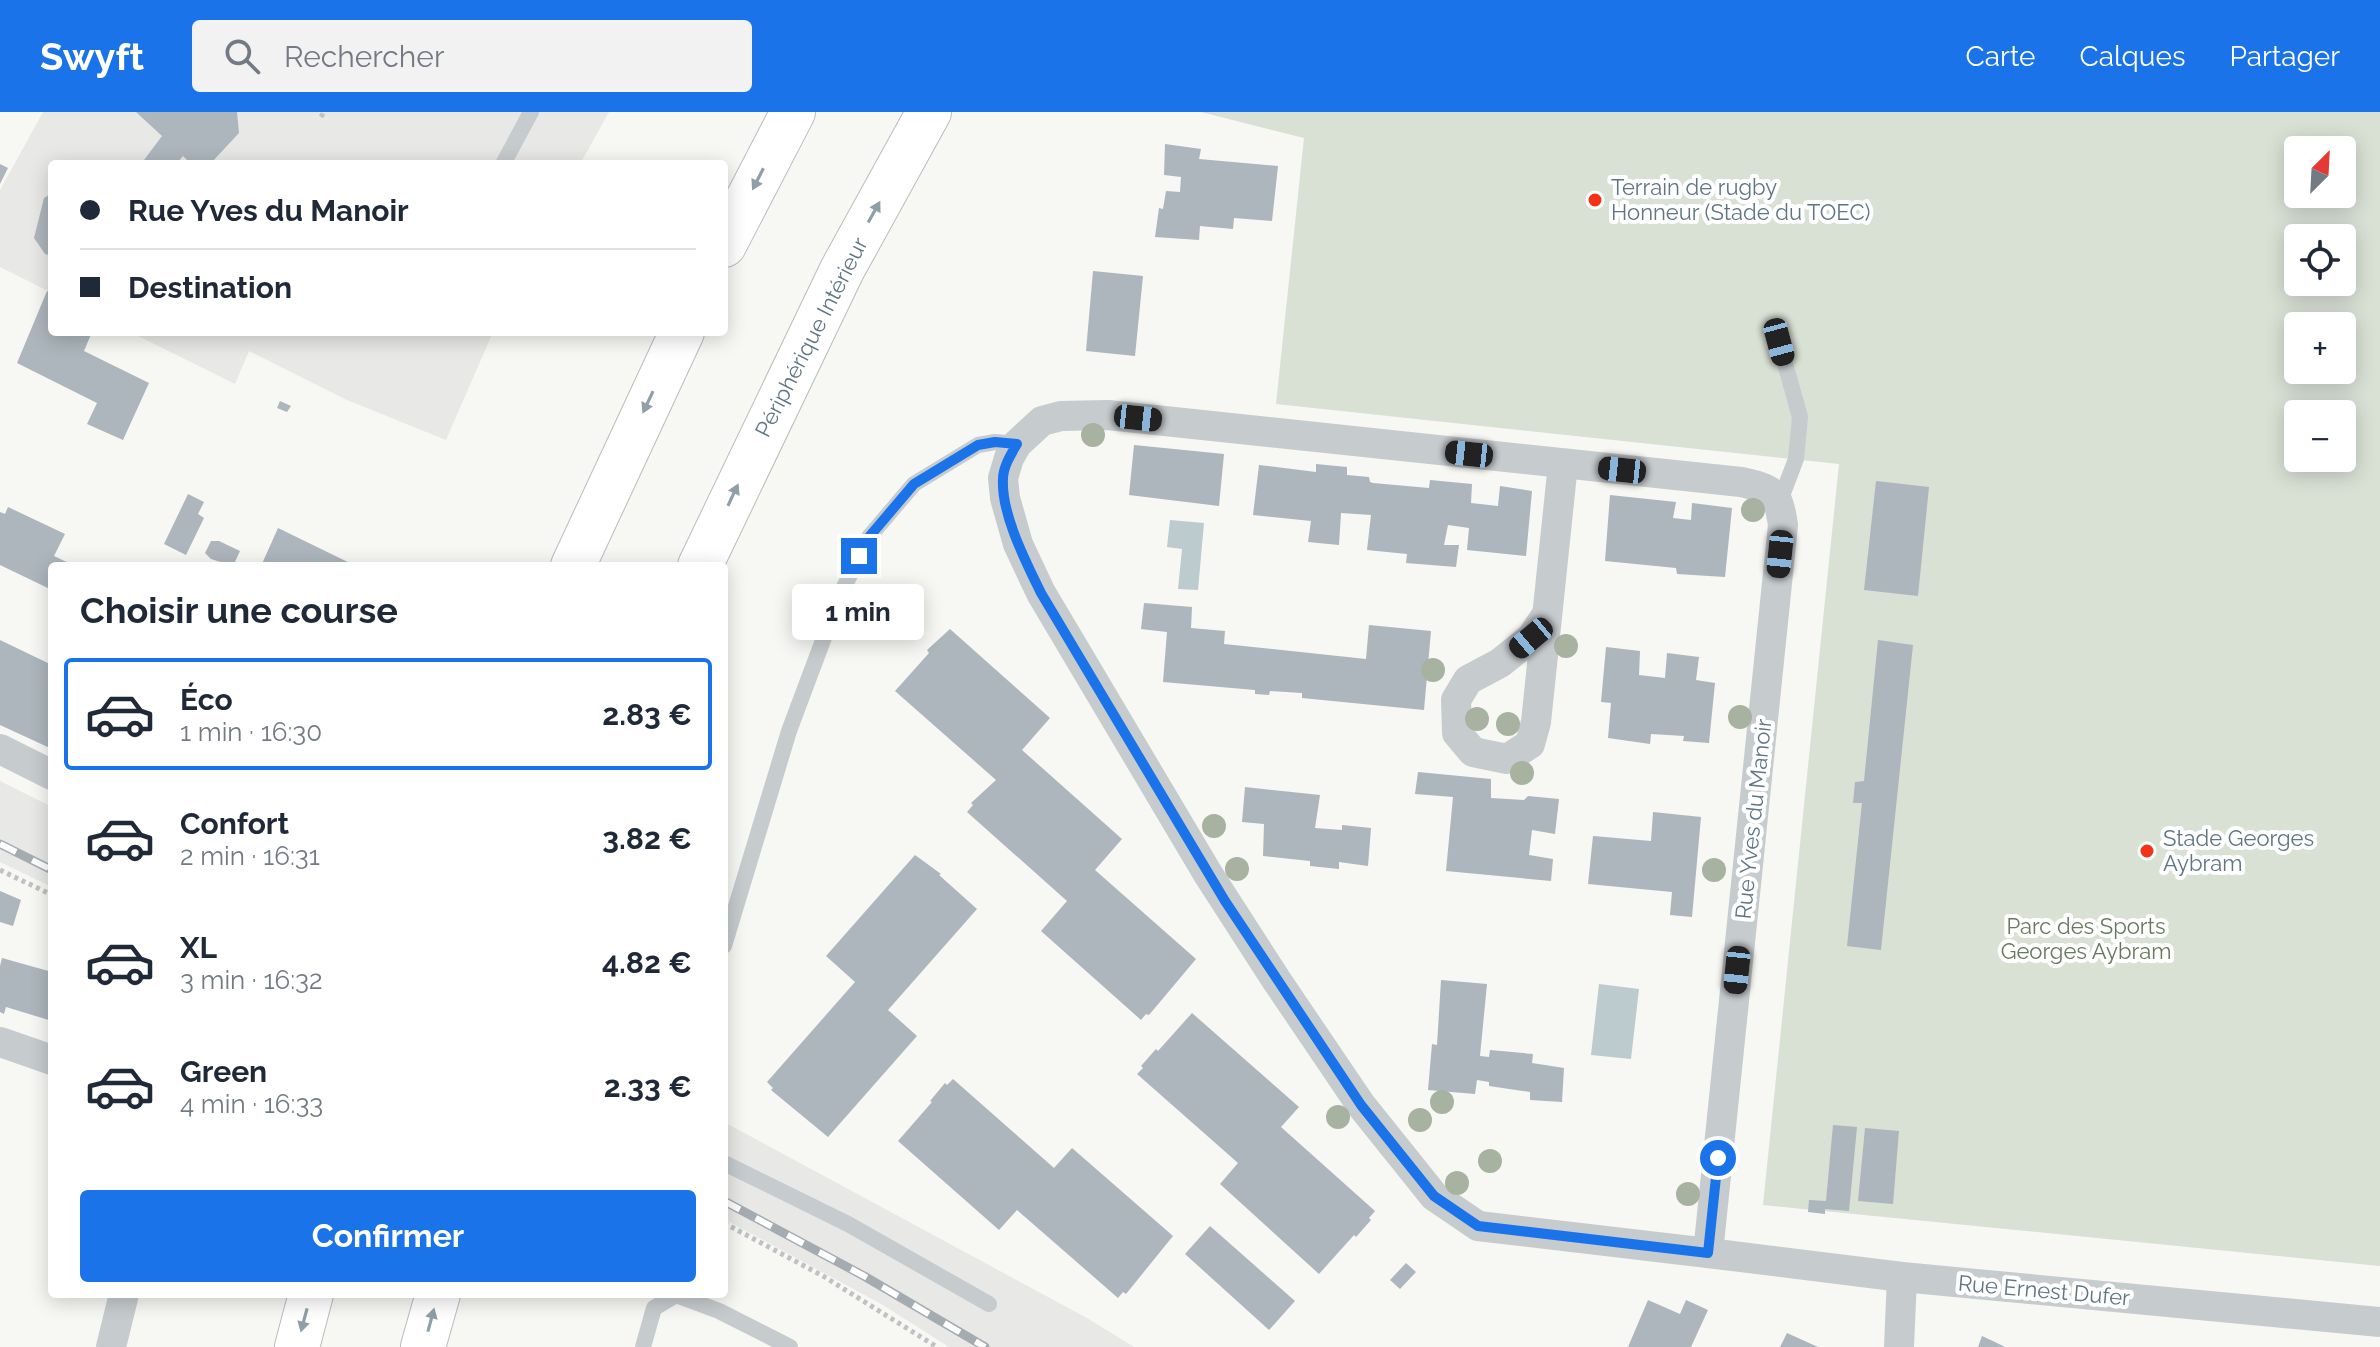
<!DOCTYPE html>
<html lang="fr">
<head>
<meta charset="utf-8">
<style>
	:root { --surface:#fff; --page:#f2f2f3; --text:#1f2937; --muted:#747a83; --line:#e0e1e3; --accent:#1a73e8 }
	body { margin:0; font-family:Raleway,sans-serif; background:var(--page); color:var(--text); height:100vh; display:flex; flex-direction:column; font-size:30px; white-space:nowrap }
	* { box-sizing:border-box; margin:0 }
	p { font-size:26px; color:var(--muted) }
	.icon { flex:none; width:44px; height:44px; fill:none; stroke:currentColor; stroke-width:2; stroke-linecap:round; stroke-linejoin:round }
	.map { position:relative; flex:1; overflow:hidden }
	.panel { position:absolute; left:48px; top:450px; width:680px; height:736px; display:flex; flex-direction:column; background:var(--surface); border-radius:8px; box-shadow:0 4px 20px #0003 }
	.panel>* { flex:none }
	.banner { position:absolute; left:48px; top:48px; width:680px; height:176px; border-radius:8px; box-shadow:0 4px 20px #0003; display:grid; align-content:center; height:176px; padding:0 32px; background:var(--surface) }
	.needle { width:52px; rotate:24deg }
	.controls { position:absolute; left:2284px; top:24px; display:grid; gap:16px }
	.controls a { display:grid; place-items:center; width:72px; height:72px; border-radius:8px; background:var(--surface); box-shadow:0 4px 20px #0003; font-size:40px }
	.end { position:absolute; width:36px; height:36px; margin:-18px; border:10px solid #1a73e8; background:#fff; box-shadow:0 0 0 4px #fff }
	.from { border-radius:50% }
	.bubble { position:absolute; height:56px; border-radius:8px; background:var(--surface); box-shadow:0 4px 20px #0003; font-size:26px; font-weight:700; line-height:56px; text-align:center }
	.car { position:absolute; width:24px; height:48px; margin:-24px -12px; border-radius:10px; box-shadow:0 0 6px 2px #0007; background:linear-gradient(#222 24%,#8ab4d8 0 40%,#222 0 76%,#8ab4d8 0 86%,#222 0) }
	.banner b { display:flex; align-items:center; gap:28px; height:76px; font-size:30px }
	.banner b+b { border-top:2px solid var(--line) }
	.banner i { width:20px; height:20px; background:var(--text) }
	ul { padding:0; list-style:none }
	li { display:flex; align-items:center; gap:24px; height:112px; margin:0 16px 12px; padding:0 16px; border:4px solid transparent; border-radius:8px }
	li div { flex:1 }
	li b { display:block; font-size:30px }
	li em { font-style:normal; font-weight:700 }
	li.active { border-color:var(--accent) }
	li>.icon { width:72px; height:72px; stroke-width:1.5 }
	h2 { padding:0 32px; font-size:36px; line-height:96px }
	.primary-button { display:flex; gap:16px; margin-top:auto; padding:16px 32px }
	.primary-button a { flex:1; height:92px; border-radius:8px; background:var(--accent); color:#fff; font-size:32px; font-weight:700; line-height:92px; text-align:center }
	header { display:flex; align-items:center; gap:48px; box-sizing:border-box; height:112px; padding:0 40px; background:var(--accent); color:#fff }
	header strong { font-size:38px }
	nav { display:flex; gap:44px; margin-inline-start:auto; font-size:28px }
	.search { width:560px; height:72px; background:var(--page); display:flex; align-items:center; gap:20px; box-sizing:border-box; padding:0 28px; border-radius:8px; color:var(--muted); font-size:30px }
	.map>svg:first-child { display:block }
	.built { fill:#e8e9e7 }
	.green { fill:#d9e0d4; fill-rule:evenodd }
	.water { fill:#bccbce }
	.building { fill:#acb6bc }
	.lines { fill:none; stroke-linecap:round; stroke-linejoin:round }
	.motorway-casing { stroke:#b8bdbf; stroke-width:46 }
	.path { stroke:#bfc2c4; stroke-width:5; stroke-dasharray:4 4; stroke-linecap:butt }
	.service { stroke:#c6cbce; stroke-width:16 }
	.minor { stroke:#c6cbce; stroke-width:30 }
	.motorway { stroke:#fff; stroke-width:44 }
	.rail-casing { stroke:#a4acb1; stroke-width:9 }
	.rail { stroke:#fff; stroke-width:6; stroke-dasharray:18; stroke-linecap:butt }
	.tree { fill:#a7b2a1 }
	.oneway { fill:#8f9fa8 }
	.route { stroke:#1a73e8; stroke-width:10 }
	.poi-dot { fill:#f53215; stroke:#fff; stroke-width:3 }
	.labels { text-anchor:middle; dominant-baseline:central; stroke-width:8; stroke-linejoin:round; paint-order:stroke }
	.poi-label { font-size:22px; fill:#5f7682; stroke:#fff; text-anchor:start }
	.street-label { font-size:22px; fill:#5f7682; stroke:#fff }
	.park-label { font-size:22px; fill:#66795e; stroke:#fff }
</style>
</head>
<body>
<header>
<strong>Swyft</strong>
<div class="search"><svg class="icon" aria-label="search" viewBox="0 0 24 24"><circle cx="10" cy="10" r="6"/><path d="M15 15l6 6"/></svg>Rechercher</div>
<nav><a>Carte</a><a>Calques</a><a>Partager</a></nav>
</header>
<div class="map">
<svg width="2380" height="1235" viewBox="0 0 2380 1235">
	<rect width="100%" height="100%" fill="#f7f7f3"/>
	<g class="built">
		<polygon points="43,0 609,0 580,52 52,52 52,181 0,155 0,78"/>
		<polygon points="130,220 493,220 446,328 347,288 249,239 235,272"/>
		<polygon points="0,669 52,695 52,775 0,750"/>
		<polygon points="724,1010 1087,1206 1134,1235 949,1235 883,1193 724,1107"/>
	</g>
	<path class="green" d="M1201,0H2380V1154L1763,1093L1839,352L1276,292L1304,26ZM2298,38H2342V82H2298ZM2298,126H2342V170H2298ZM2298,214H2342V258H2298ZM2298,302H2342V346H2298Z"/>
	<g class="water">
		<polygon points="1170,408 1204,411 1198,478 1178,477 1182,437 1167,435"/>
		<polygon points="1599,872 1639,877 1631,947 1591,943"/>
	</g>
	<g class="building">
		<polygon points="136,0 237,0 239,21 211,51 191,52 183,44 176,52 141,52 162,24"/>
		<polygon points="1165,32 1201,37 1199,47 1278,54 1272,109 1234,106 1233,117 1200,114 1199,128 1155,125 1159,96 1163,97 1166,79 1180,80 1181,65 1164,63"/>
		<polygon points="0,52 8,56 0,72"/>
		<polygon points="52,81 52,144 45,142 34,126 44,86"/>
		<polygon points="1093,159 1143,164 1135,244 1086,239"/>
		<polygon points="47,179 52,181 52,220 92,220 84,239 149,271 123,328 87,312 97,291 17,251"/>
		<polygon points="280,289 291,294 287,300 277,296"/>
		<polygon points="1134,333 1224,342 1219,394 1129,383"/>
		<polygon points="1316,352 1347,355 1347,363 1369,365 1370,370 1373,371 1429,376 1430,368 1472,372 1471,391 1498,394 1500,374 1532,379 1526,444 1467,438 1469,416 1448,413 1444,433 1459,433 1456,455 1406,451 1407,442 1367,438 1371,403 1341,401 1339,433 1308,430 1311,409 1253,403 1259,353 1316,360"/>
		<polygon points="1876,369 1929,375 1918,484 1864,478"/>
		<polygon points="188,382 204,390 198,402 204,406 186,443 164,432"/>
		<polygon points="1610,383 1676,390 1673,406 1691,408 1692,391 1732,396 1725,465 1677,462 1676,456 1605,449"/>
		<polygon points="8,395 65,422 54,444 75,454 52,454 52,478 0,453 0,400 5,402"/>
		<polygon points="278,416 356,454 261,454"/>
		<polygon points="211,429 219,429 240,439 233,454 211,447 205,441"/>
		<polygon points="1144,491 1192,495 1191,516 1225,519 1224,532 1366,547 1369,513 1431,519 1424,598 1302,586 1302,581 1270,579 1269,583 1255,582 1255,578 1163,570 1167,520 1141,517"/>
		<polygon points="950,517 1050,606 1022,638 1122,727 1095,758 1196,847 1149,903 1146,902 1141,908 1041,819 1067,789 967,700 973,693 971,691 996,668 895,579 929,541 927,538"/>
		<polygon points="0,528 52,553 52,637 0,613"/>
		<polygon points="1878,528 1913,533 1881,838 1847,834 1862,691 1853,691 1855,670 1864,669"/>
		<polygon points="1606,535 1640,539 1639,563 1665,566 1667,541 1699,545 1696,568 1715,571 1709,631 1683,629 1684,624 1651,622 1650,632 1608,626 1611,591 1601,590"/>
		<polygon points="1418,660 1491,667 1491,686 1524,688 1528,684 1559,687 1555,722 1532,718 1529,743 1553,747 1551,769 1446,759 1453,685 1415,682"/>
		<polygon points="1245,675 1320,683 1315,716 1342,718 1342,713 1371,716 1368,754 1339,750 1339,757 1310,754 1310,749 1263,744 1264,712 1242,710"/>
		<polygon points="1653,700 1701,705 1692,805 1670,803 1672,780 1588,772 1593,724 1651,729"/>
		<polygon points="915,743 941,762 939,763 977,797 888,898 917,924 828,1025 771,978 773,976 767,970 855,870 826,844"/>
		<polygon points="0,779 21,788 13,814 0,810"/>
		<polygon points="2,846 52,860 52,909 6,895 4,902 0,900 0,854"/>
		<polygon points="1441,868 1487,872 1480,944 1489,945 1490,938 1533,942 1532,951 1564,956 1562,990 1530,988 1530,980 1489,974 1489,970 1477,968 1475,982 1428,978 1432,932 1437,933"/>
		<polygon points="1192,901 1299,995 1281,1015 1375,1099 1369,1106 1371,1108 1356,1125 1354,1123 1319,1162 1220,1072 1238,1051 1137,962 1143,956 1141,954 1156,937 1158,939"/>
		<polygon points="953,967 1054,1056 1072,1036 1173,1124 1126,1182 1123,1180 1118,1186 1017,1098 999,1118 898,1029 932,990 930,989 945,971 947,973"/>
		<polygon points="1833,1013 1857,1015 1849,1099 1825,1097 1825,1102 1808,1100 1809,1088 1826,1089"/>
		<polygon points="1865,1016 1899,1019 1893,1092 1858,1089"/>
		<polygon points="1210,1114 1295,1189 1269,1218 1185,1142"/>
		<polygon points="1406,1151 1416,1160 1400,1177 1390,1168"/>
		<polygon points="1648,1188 1680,1202 1686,1188 1708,1198 1691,1235 1628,1235"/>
		<polygon points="1787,1221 1818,1235 1780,1235"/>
		<polygon points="1982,1224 1995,1230 2005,1235 1978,1235"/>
	</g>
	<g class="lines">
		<defs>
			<g id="motorway">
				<polyline points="724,133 793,0"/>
				<polyline points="573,454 682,220"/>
				<polyline points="700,454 842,158 929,0"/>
				<polyline points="297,1235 311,1182"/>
				<polyline points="423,1235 438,1182"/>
			</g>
		</defs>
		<use href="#motorway" class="motorway-casing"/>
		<g class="path">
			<polyline points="321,5 324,0"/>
			<polyline points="0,758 52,783"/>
			<polyline points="724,1111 823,1164 937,1235"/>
		</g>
		<g class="service">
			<polyline points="503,52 531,0"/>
			<polyline points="1779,230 1800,305 1796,347 1780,389"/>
			<polyline points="724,834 789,619 840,483 869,425 914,372 978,333 995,330 1017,332"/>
			<polyline points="724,1051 848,1112 989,1192"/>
			<polyline points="643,1235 654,1196 676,1183 719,1199 790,1235"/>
		</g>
		<g class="minor">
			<path d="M1108,303L1741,370C1773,377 1778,379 1783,413L1708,1141L1478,1114L1434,1084L1361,993L1277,869L1208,762L1041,481L1018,432L1005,386L1003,366L1009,346L1017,332L1042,309L1061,304Z"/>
			<polyline points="1547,502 1531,526 1500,551 1468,568 1456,588 1457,621 1473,640 1507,647 1530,632 1536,610 1563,352"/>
			<polyline points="0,637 52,663"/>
			<polyline points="0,930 52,948"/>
			<polyline points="1708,1141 1902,1165 2380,1210"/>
			<polyline points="111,1235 124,1182"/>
			<polyline points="1899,1235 1902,1165"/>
		</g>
		<use href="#motorway" class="motorway"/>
		<defs>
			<g id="rail">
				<polyline points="0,732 52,758"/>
				<polyline points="724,1089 864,1164 985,1235"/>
			</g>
		</defs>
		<use href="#rail" class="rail-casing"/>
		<use href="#rail" class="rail"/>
	</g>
	<g class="tree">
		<circle cx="1093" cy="323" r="12"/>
		<circle cx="1753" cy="398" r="12"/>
		<circle cx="1566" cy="534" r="12"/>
		<circle cx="1433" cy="558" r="12"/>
		<circle cx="1740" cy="605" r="12"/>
		<circle cx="1477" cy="607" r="12"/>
		<circle cx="1508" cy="612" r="12"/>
		<circle cx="1522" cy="661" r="12"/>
		<circle cx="1214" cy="714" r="12"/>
		<circle cx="1237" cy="757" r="12"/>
		<circle cx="1714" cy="758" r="12"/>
		<circle cx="1442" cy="990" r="12"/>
		<circle cx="1338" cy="1005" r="12"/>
		<circle cx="1420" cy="1008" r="12"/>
		<circle cx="1490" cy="1049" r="12"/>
		<circle cx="1457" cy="1071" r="12"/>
		<circle cx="1688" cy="1082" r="12"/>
	</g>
	<defs><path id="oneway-solid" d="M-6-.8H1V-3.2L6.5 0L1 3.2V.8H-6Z" transform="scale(2)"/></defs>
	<g class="oneway">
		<use href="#oneway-solid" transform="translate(758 67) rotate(117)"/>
		<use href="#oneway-solid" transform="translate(874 100) rotate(-61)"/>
		<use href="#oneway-solid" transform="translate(648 290) rotate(115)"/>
		<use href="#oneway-solid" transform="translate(733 383) rotate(-65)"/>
		<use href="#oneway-solid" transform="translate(304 1208) rotate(105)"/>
		<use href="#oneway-solid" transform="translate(431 1208) rotate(-75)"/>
	</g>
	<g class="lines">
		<path class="route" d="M859,444L869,425L914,372L978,333L995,330L1017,332C1011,342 1003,355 1003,367C1001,402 1026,450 1041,481L1225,789L1361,993L1434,1084L1478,1114L1708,1141L1718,1046"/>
	</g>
	<g class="poi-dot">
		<circle cx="1595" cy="88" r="8"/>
		<circle cx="2147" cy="739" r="8"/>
	</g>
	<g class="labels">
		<g class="poi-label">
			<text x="1611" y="75">Terrain de rugby<tspan x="1611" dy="25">Honneur (Stade du TOEC)</tspan></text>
			<text x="2163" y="726">Stade Georges<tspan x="2163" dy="25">Aybram</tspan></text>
		</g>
		<g class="street-label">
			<text transform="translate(811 225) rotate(-63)">Périphérique Intérieur</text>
			<text transform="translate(1753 707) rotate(-84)">Rue Yves du Manoir</text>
			<text transform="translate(2044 1178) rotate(5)">Rue Ernest Dufer</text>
		</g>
		<g class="park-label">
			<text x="2086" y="814">Parc des Sports<tspan x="2086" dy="25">Georges Aybram</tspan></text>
		</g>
	</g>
</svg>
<div class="controls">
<a><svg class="needle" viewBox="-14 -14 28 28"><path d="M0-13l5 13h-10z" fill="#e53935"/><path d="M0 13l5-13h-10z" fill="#747a83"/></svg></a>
<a><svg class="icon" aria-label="locate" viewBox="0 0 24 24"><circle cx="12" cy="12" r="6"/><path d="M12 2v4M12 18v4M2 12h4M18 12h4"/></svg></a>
<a>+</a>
<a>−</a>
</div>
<i class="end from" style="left:1718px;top:1046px"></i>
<i class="end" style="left:859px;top:444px"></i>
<div class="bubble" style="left:792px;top:472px;width:132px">1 min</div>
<i class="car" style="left:1779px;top:230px;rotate:165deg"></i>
<i class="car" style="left:1138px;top:306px;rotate:96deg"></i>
<i class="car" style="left:1469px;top:342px;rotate:276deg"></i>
<i class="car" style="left:1622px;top:358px;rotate:276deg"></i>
<i class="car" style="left:1780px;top:442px;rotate:186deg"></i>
<i class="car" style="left:1531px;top:526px;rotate:230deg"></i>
<i class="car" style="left:1737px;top:858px;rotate:186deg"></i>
<div class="banner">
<b><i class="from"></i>Rue Yves du Manoir</b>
<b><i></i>Destination</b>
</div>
<section class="panel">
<h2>Choisir une course</h2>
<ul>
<li class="active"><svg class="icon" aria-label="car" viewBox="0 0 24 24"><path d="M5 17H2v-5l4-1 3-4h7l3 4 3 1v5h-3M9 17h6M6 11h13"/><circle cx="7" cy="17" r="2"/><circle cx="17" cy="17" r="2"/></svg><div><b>Éco</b><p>1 min · 16:30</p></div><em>2.83 €</em></li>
<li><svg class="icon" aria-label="car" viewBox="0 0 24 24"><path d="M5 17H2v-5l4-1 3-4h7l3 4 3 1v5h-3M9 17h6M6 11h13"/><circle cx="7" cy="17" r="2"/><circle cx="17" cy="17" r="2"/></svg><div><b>Confort</b><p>2 min · 16:31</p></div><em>3.82 €</em></li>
<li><svg class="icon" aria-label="car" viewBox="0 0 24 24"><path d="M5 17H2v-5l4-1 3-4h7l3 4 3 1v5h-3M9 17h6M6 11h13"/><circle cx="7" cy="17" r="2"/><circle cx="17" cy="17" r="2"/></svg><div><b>XL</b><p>3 min · 16:32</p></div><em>4.82 €</em></li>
<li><svg class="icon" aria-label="car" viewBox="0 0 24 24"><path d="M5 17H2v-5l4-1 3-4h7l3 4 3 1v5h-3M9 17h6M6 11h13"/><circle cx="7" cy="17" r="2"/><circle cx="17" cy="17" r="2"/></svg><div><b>Green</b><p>4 min · 16:33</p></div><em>2.33 €</em></li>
</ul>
<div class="primary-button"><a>Confirmer</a></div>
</section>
</div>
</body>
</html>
